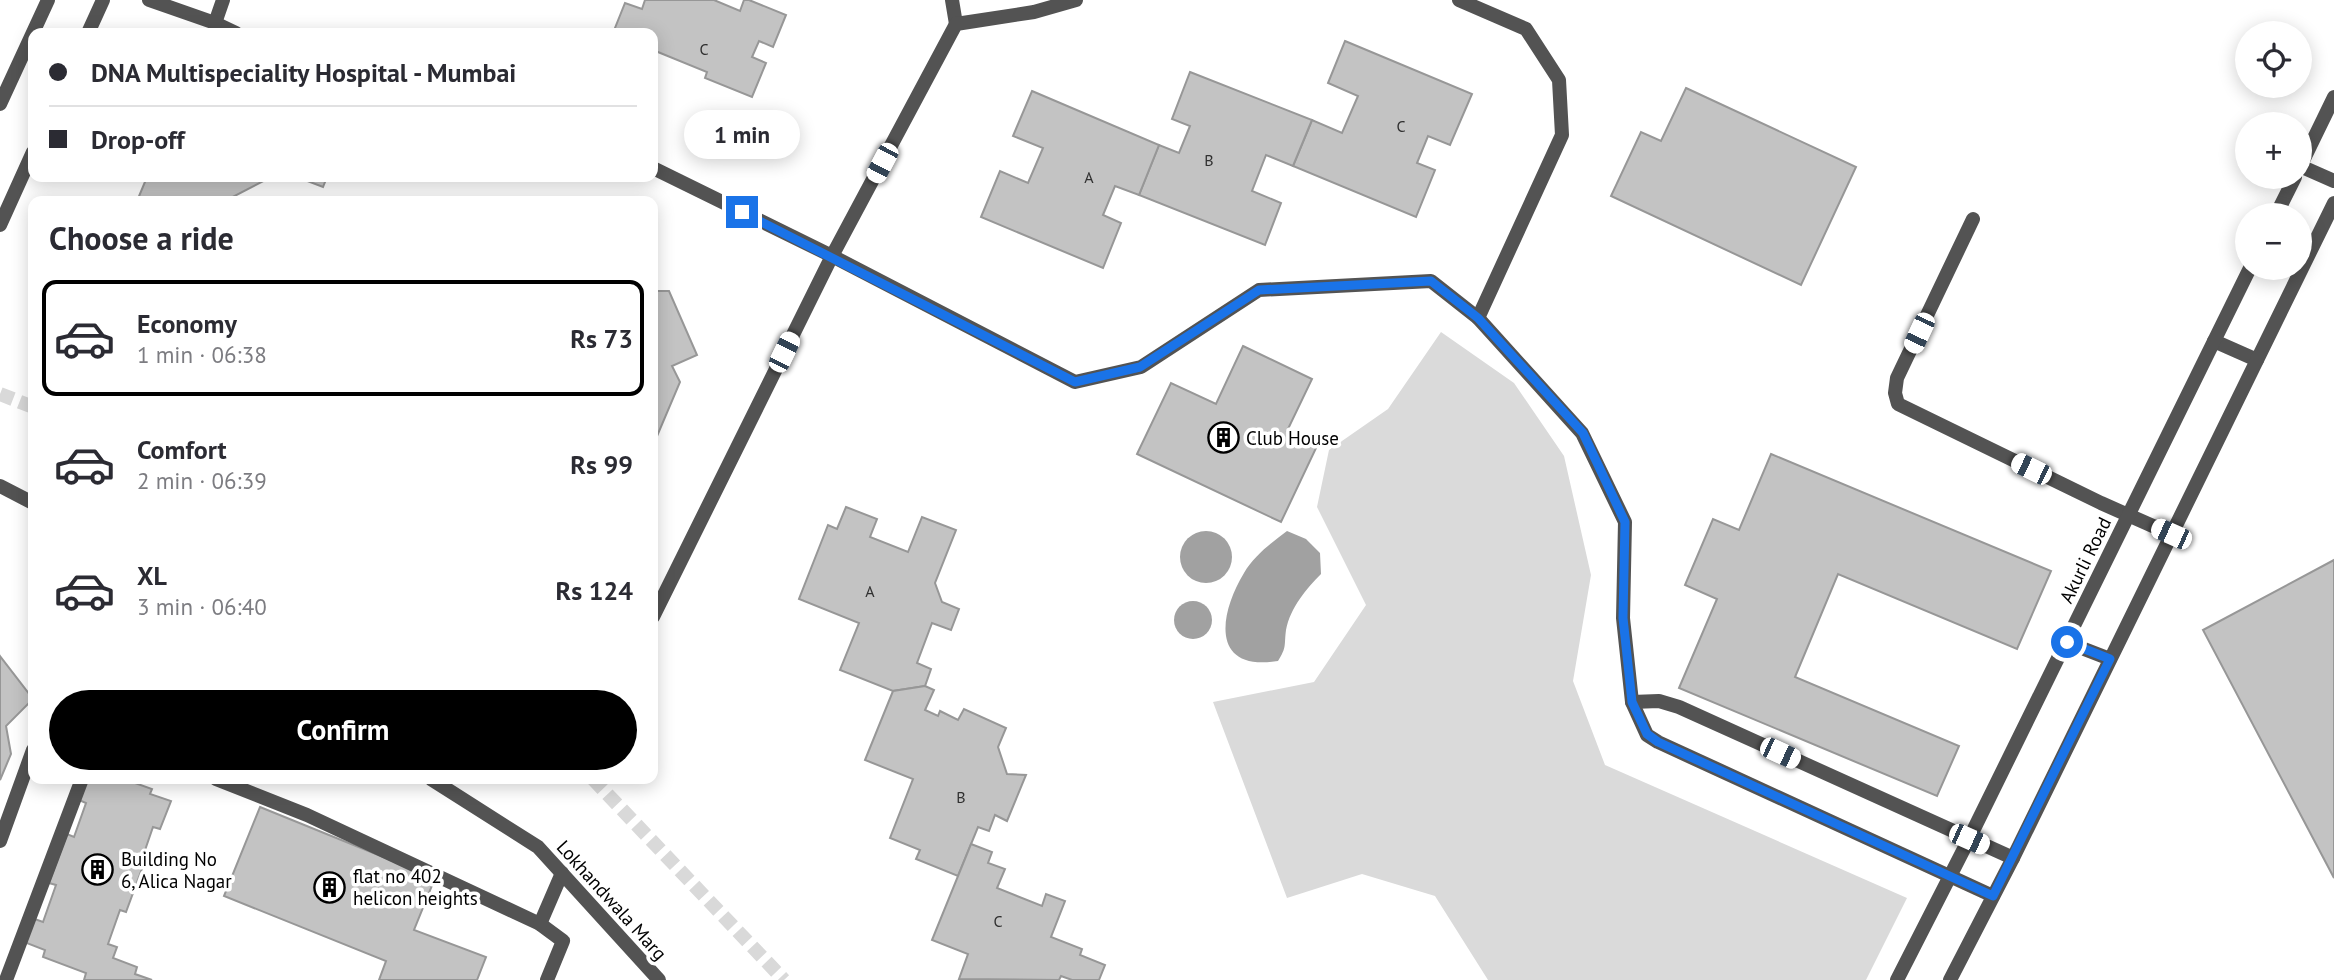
<!DOCTYPE html>
<html lang="en">
<head>
<meta charset="utf-8">
<style>
	:root { --surface:#fff; --page:#f2f2f3; --text:#2b2b33; --muted:#7c7c81; --line:#e1e1e2; --accent:#000 }
	body { margin:0; font-family:"PT Sans",sans-serif; background:var(--page); color:var(--text); height:100vh; display:flex; flex-direction:column; font-size:26px; white-space:nowrap }
	* { box-sizing:border-box; margin:0 }
	p { font-size:23px; color:var(--muted) }
	.icon { flex:none; width:38px; height:38px; fill:none; stroke:currentColor; stroke-width:2; stroke-linecap:round; stroke-linejoin:round }
	.map { position:relative; flex:1; overflow:hidden }
	.side { position:absolute; left:28px; top:196px; width:630px; height:588px; display:flex; flex-direction:column; background:var(--surface); border-radius:14px; box-shadow:0 4px 18px #0003 }
	.side>* { flex:none }
	.top-card { position:absolute; left:28px; top:28px; width:630px; height:154px; border-radius:14px; box-shadow:0 4px 18px #0003; display:grid; align-content:center; height:154px; padding:0 21px; background:var(--surface) }
	.fabs { position:absolute; left:2235px; top:21px; display:grid; gap:14px }
	.fabs a { display:grid; place-items:center; width:77px; height:77px; border-radius:50%; background:var(--surface); box-shadow:0 4px 18px #0003; font-size:35px }
	.end { position:absolute; width:32px; height:32px; margin:-16px; border:9px solid #1a73e8; background:#fff; box-shadow:0 0 0 4px #fff }
	.from { border-radius:50% }
	.bubble { position:absolute; height:49px; border-radius:24px; background:var(--surface); box-shadow:0 4px 18px #0003; font-size:23px; font-weight:600; line-height:49px; text-align:center }
	.car { position:absolute; width:21px; height:42px; margin:-21px -10px; border-radius:9px; box-shadow:0 0 5px 2px #0007; background:linear-gradient(#fff 24%,#345 0 40%,#fff 0 76%,#345 0 86%,#fff 0) }
	.top-card b { display:flex; align-items:center; gap:24px; height:66px; font-size:26px }
	.top-card b+b { border-top:2px solid var(--line) }
	.top-card i { width:18px; height:18px; background:var(--text) }
	ul { padding:0; list-style:none }
	li { display:flex; align-items:center; gap:21px; height:116px; margin:0 14px 10px; padding:0 7px; border:4px solid transparent; border-radius:14px }
	li div { flex:1 }
	li b { display:block; font-size:26px }
	li em { font-style:normal; font-weight:600 }
	li.current { border-color:var(--accent) }
	li>.icon { width:63px; height:63px; stroke-width:1.5 }
	h2 { padding:0 21px; font-size:32px; line-height:84px }
	.button { display:flex; gap:14px; margin-top:auto; padding:14px 21px }
	.button a { flex:1; height:80px; border-radius:42px; background:var(--accent); color:#fff; font-size:28px; font-weight:600; line-height:80px; text-align:center }
	.map>svg:first-child { display:block }
	.green { fill:#dadada }
	.water { fill:#a1a1a1 }
	.building { fill:#c3c3c3; stroke:#979797; stroke-width:2 }
	.lines { fill:none; stroke-linecap:round; stroke-linejoin:round }
	.tertiary-tunnel { stroke:#d9d9d9; stroke-width:14; stroke-dasharray:14 7; stroke-linecap:butt }
	.service { stroke:#535353; stroke-width:14 }
	.minor { stroke:#535353; stroke-width:14 }
	.tertiary { stroke:#535353; stroke-width:14 }
	.route { stroke:#1a73e8; stroke-width:9 }
	.labels { text-anchor:middle; dominant-baseline:central; stroke-width:7; stroke-linejoin:round; paint-order:stroke }
	.number-label { font-size:16px; fill:#313131 }
	.poi-label { font-size:19px; fill:#000; stroke:#fff; text-anchor:start }
	.street-label { font-size:19px; fill:#000; stroke:#fff }
</style>
</head>
<body>
<div class="map">
<svg width="2334" height="980" viewBox="0 0 2334 980">
	<rect width="100%" height="100%" fill="#fff"/>
	<polygon class="green" points="1441,332 1514,383 1564,456 1591,575 1573,681 1605,765 1907,898 1866,980 1488,980 1435,896 1362,874 1287,898 1213,702 1314,682 1366,605 1317,507 1329,450 1388,409"/>
	<g class="water">
		<path d="M1287,531L1306,539L1320,553L1321,574C1307,588 1290,608 1286,630C1284,645 1287,647 1278,661C1210,672 1219,614 1244,573C1254,556 1271,543 1287,531Z"/>
		<circle cx="1206" cy="557" r="26"/>
		<circle cx="1193" cy="620" r="19"/>
	</g>
	<g class="building">
		<polygon points="645,0 714,0 740,11 744,0 749,0 786,15 773,47 759,41 752,57 766,63 752,97 705,78 707,72 653,50 653,33 613,33 625,3 642,9"/>
		<polygon points="1345,41 1472,94 1450,145 1428,136 1417,163 1435,170 1416,217 1293,166 1312,120 1342,133 1358,96 1328,83"/>
		<polygon points="1190,72 1312,120 1293,166 1266,155 1252,191 1281,203 1265,245 1139,195 1159,145 1179,153 1190,126 1172,119"/>
		<polygon points="1686,88 1856,167 1801,285 1611,196 1641,132 1661,141"/>
		<polygon points="1032,91 1159,145 1139,195 1115,186 1103,215 1121,223 1103,268 981,217 1000,171 1028,183 1043,148 1013,136"/>
		<polygon points="147,177 271,177 225,201 137,201"/>
		<polygon points="297,177 327,177 323,187"/>
		<polygon points="653,291 669,291 697,355 672,366 680,382 655,441 653,440"/>
		<polygon points="1243,346 1312,379 1287,431 1317,446 1281,522 1137,454 1171,383 1216,404"/>
		<polygon points="1771,454 2051,571 2017,649 1838,574 1795,677 1959,746 1937,796 1679,688 1717,599 1685,585 1713,519 1739,530"/>
		<polygon points="846,507 877,519 870,537 908,552 922,517 956,530 935,583 942,602 959,609 951,630 932,623 917,663 931,669 925,686 893,691 840,670 859,623 799,599 828,525 837,529"/>
		<polygon points="2334,560 2334,878 2203,630"/>
		<polygon points="0,656 33,699 6,726 11,754 0,780"/>
		<polygon points="925,686 934,690 925,710 938,716 940,711 958,720 964,709 1006,728 998,747 1007,774 1026,775 1007,821 995,815 989,831 978,827 958,876 916,859 920,850 890,838 913,779 865,760 893,691"/>
		<polygon points="88,779 106,781 107,779 124,779 152,789 150,794 171,801 160,829 153,827 143,856 146,858 126,912 120,910 108,944 117,947 113,958 137,967 135,974 152,980 84,980 86,973 43,957 45,950 24,942 32,918 43,922 56,885 49,883 67,834 74,837 86,803 79,800"/>
		<polygon points="260,807 435,878 414,930 486,957 477,980 379,980 386,961 224,896"/>
		<polygon points="971,844 992,852 988,863 1005,869 997,888 1042,906 1046,894 1065,901 1051,937 1082,949 1080,955 1105,965 1099,980 1072,980 1061,976 1059,980 959,979 968,954 932,940"/>
	</g>
	<g class="lines">
		<g class="tertiary-tunnel">
			<polyline points="0,394 33,407"/>
			<polyline points="593,779 784,980"/>
		</g>
		<g class="service">
			<polyline points="216,779 307,815 540,924 563,941 547,980"/>
			<polyline points="540,924 562,873"/>
			<polyline points="6,980 82,779"/>
		</g>
		<g class="minor">
			<polyline points="149,0 215,23 236,33"/>
			<polyline points="952,0 956,24"/>
			<polyline points="1459,0 1526,29 1559,80 1562,135 1478,318"/>
			<polyline points="215,23 223,0"/>
			<polyline points="653,168 832,256 1075,382 1141,367 1259,290 1431,281 1478,318 1582,433 1625,522 1623,618 1632,702 1647,735 1658,742 1993,896"/>
			<polyline points="1973,219 1897,378 1895,393 1898,404 2101,503 2171,534"/>
			<polyline points="653,617 832,256 956,24 1034,12 1076,0"/>
			<polyline points="1632,702 1659,701 1679,707 2013,858"/>
			<polyline points="0,841 33,750"/>
		</g>
		<g class="tertiary">
			<polyline points="88,33 103,0"/>
			<polyline points="0,104 48,0"/>
			<polyline points="2300,166 2334,181"/>
			<polyline points="2300,167 2334,97"/>
			<polyline points="2276,215 2295,177"/>
			<polyline points="0,225 33,152"/>
			<polyline points="2214,341 2257,360"/>
			<polyline points="0,486 33,503"/>
			<polyline points="2066,642 2110,659"/>
			<polyline points="431,779 538,847 659,980"/>
			<polyline points="1897,980 1969,839 2250,268"/>
			<polyline points="1950,980 2013,858 2334,203"/>
		</g>
	</g>
	<g class="lines">
		<polyline class="route" points="742,212 1075,382 1140,367 1259,290 1431,281 1478,318 1583,433 1625,522 1623,618 1632,702 1647,734 1658,742 1993,896 2110,659 2067,642"/>
	</g>
	<defs>
		<symbol id="building-ring" viewBox="-11 -11 22 22"><circle r="9.5" fill="#fff" stroke="#000" stroke-width="1.5"/><path d="M-4-6H4V6H1V3H-1V6H-4ZM-2.5-4.3h1.7v1.8h-1.7ZM.8-4.3h1.7v1.8H.8ZM-2.5-1h1.7V.8h-1.7ZM.8-1h1.7V.8H.8Z" fill="#000"/></symbol>
	</defs>
	<g fill-rule="evenodd">
		<use href="#building-ring" x="1206" y="420" width="35" height="35"/>
		<use href="#building-ring" x="80" y="852" width="35" height="35"/>
		<use href="#building-ring" x="312" y="870" width="35" height="35"/>
	</g>
	<g class="labels">
		<g class="number-label">
			<text x="704" y="49">C</text>
			<text x="1401" y="126">C</text>
			<text x="1209" y="160">B</text>
			<text x="1089" y="177">A</text>
			<text x="870" y="591">A</text>
			<text x="961" y="797">B</text>
			<text x="998" y="921">C</text>
		</g>
		<g class="poi-label">
			<text x="1246" y="438">Club House</text>
			<text x="121" y="859">Building No<tspan x="121" dy="22">6, Alica Nagar</tspan></text>
			<text x="353" y="876">flat no 402<tspan x="353" dy="22">helicon heights</tspan></text>
		</g>
		<g class="street-label">
			<text transform="translate(2085 560) rotate(-64)">Akurli Road</text>
			<text transform="translate(612 900) rotate(48)">Lokhandwala Marg</text>
		</g>
	</g>
</svg>
<div class="fabs">
<a><svg class="icon" aria-label="locate" viewBox="0 0 24 24"><circle cx="12" cy="12" r="6"/><path d="M12 2v4M12 18v4M2 12h4M18 12h4"/></svg></a>
<a>+</a>
<a>−</a>
</div>
<i class="end from" style="left:2067px;top:642px"></i>
<i class="end" style="left:742px;top:212px"></i>
<div class="bubble" style="left:684px;top:110px;width:116px">1 min</div>
<i class="car" style="left:882px;top:163px;rotate:208deg"></i>
<i class="car" style="left:1919px;top:333px;rotate:205deg"></i>
<i class="car" style="left:784px;top:352px;rotate:26deg"></i>
<i class="car" style="left:2031px;top:469px;rotate:296deg"></i>
<i class="car" style="left:2171px;top:534px;rotate:294deg"></i>
<i class="car" style="left:1780px;top:753px;rotate:115deg"></i>
<i class="car" style="left:1969px;top:839px;rotate:114deg"></i>
<div class="top-card">
<b><i class="from"></i>DNA Multispeciality Hospital - Mumbai</b>
<b><i></i>Drop-off</b>
</div>
<section class="side">
<h2>Choose a ride</h2>
<ul>
<li class="current"><svg class="icon" aria-label="car" viewBox="0 0 24 24"><path d="M5 17H2v-5l4-1 3-4h7l3 4 3 1v5h-3M9 17h6M6 11h13"/><circle cx="7" cy="17" r="2"/><circle cx="17" cy="17" r="2"/></svg><div><b>Economy</b><p>1 min · 06:38</p></div><em>Rs 73</em></li>
<li><svg class="icon" aria-label="car" viewBox="0 0 24 24"><path d="M5 17H2v-5l4-1 3-4h7l3 4 3 1v5h-3M9 17h6M6 11h13"/><circle cx="7" cy="17" r="2"/><circle cx="17" cy="17" r="2"/></svg><div><b>Comfort</b><p>2 min · 06:39</p></div><em>Rs 99</em></li>
<li><svg class="icon" aria-label="car" viewBox="0 0 24 24"><path d="M5 17H2v-5l4-1 3-4h7l3 4 3 1v5h-3M9 17h6M6 11h13"/><circle cx="7" cy="17" r="2"/><circle cx="17" cy="17" r="2"/></svg><div><b>XL</b><p>3 min · 06:40</p></div><em>Rs 124</em></li>
</ul>
<div class="button"><a>Confirm</a></div>
</section>
</div>
</body>
</html>
